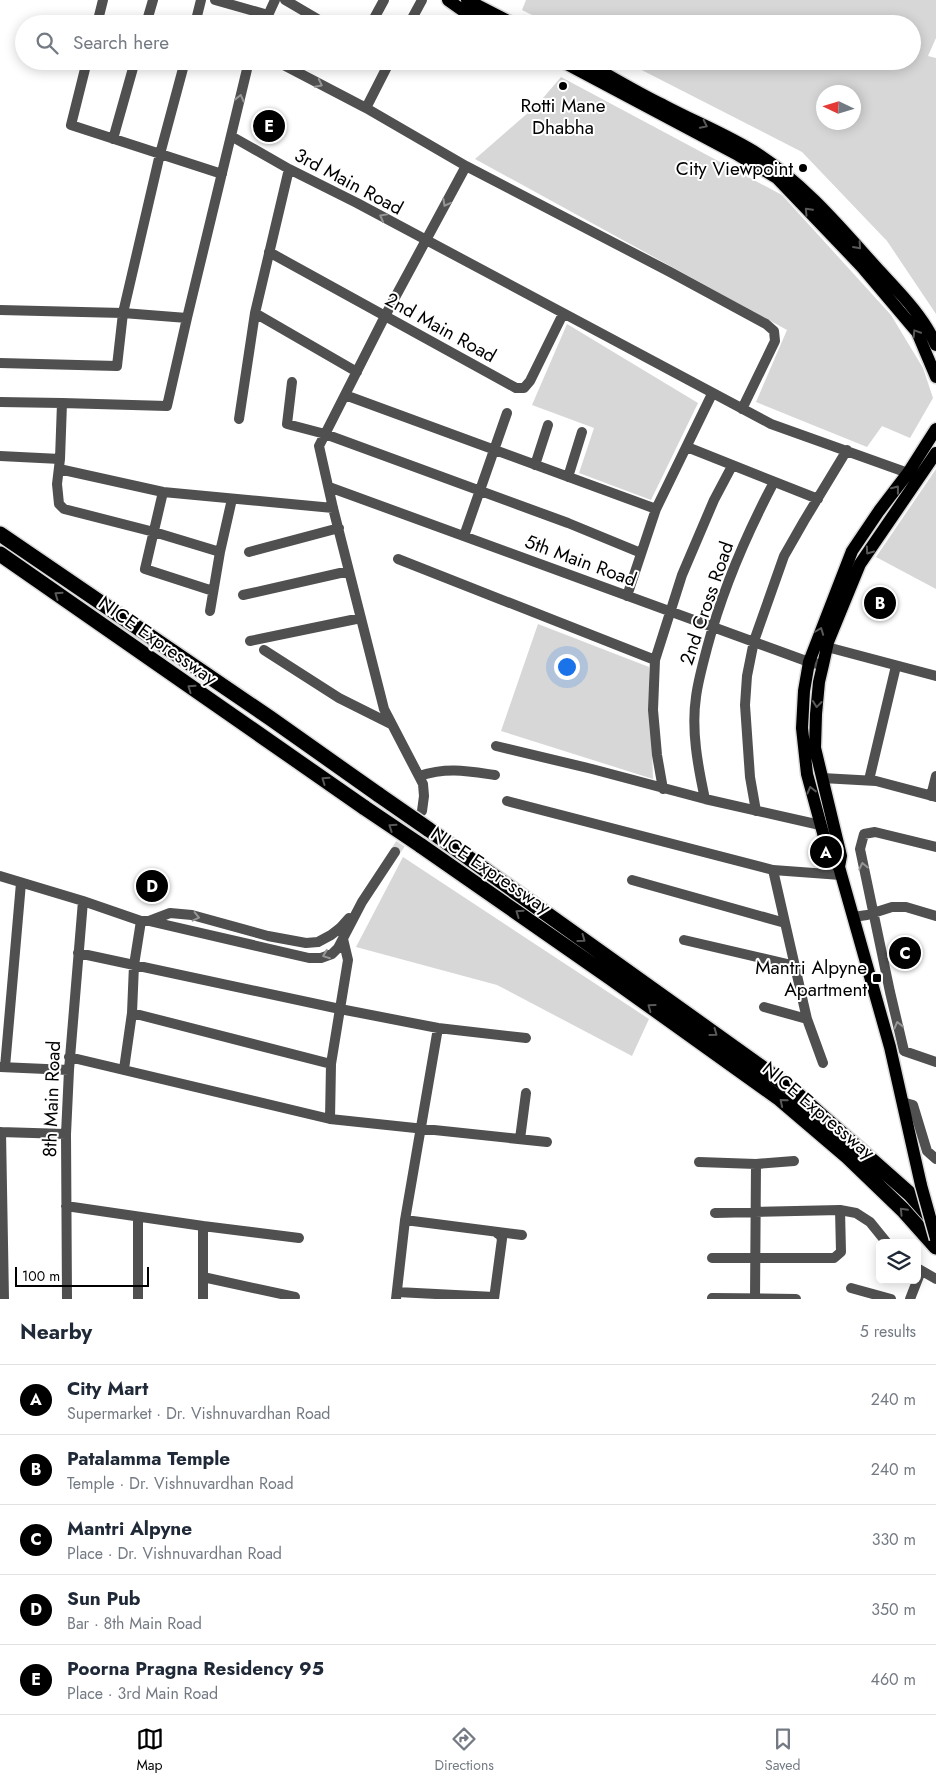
<!DOCTYPE html>
<meta charset="utf-8">
<style>
:root{--surface:#fff;--page:#f2f2f3;--text:#1f2937;--muted:#747a83;--line:#e0e1e3;--accent:#000}
body{margin:0;font-family:Jost,sans-serif;background:var(--page);color:var(--text)}
.controls{position:absolute;right:15px;bottom:15px;display:grid;overflow:hidden;border-radius:8px;box-shadow:0 2px 12px #0003}
.controls button{width:45px;height:45px;display:grid;place-items:center;padding:0;border:0;border-bottom:1px solid var(--line);background:var(--surface);color:var(--text);font:25px sans-serif}
.compass{position:absolute;left:816px;top:85px;width:45px;height:45px;border-radius:50%;background:var(--surface);box-shadow:0 2px 12px #0003;rotate:274deg}
.scale{position:absolute;left:15px;bottom:12px;width:134px;box-sizing:border-box;padding-left:5px;border:2px solid #000;border-top:0;font-size:14px;line-height:18px;white-space:nowrap;color:#000;-webkit-text-stroke:4px #fff;paint-order:stroke}
.you{position:absolute;left:566px;top:666px;width:18px;height:18px;margin:-12px;border:4px solid #fff;border-radius:50%;background:#1a73e8;box-shadow:0 0 0 8px #1a73e833}
.badge{display:grid;place-items:center;width:32px;height:32px;border-radius:50%;background:var(--accent);color:#fff;font-size:16px;font-weight:700}
.pin{position:absolute;translate:-50% -50%;border:2px solid #fff;box-shadow:0 1px 5px #0006}
.list{margin:0;padding:0;list-style:none}
h2{display:flex;justify-content:space-between;align-items:center;height:65px;margin:0;padding:0 20px;font-size:21px}
h2 small{font-size:16px;font-weight:400;color:var(--muted)}
.list li{display:grid;grid-template-columns:32px 1fr auto;gap:15px;align-items:center;box-sizing:border-box;height:70px;padding:0 20px;border-top:1px solid var(--line)}
.list b{display:block;font-size:19px;white-space:nowrap}
.list p{margin:0;font-size:16px;white-space:nowrap;color:var(--muted)}
.list em{font-size:16px;font-style:normal;color:var(--muted)}
.icon{flex:none;width:28px;height:28px;fill:none;stroke:currentColor;stroke-width:2;stroke-linecap:round;stroke-linejoin:round}
.map{position:relative;flex:none;width:936px;height:1299px;overflow:hidden}
.search{position:absolute;background:var(--surface);box-shadow:0 2px 12px #0003;left:15px;right:15px;top:15px;height:55px;display:flex;align-items:center;gap:12px;box-sizing:border-box;padding:0 18px;border-radius:28px;color:var(--muted);font-size:19px}
.sheet{height:415px;background:var(--surface)}
nav{display:flex;justify-content:space-around;align-items:center;box-sizing:border-box;height:70px;border-top:1px solid var(--line);background:var(--surface);font-size:14px;color:var(--muted)}
nav a{display:grid;justify-items:center;gap:2px}
nav .on{color:var(--accent)}
.map>svg:first-child{display:block}
</style>
<div class="map">
<svg width="936" height="1299" viewBox="0 0 936 1299">
<rect width="100%" height="100%" fill="#fff"/>
<path fill="#d7d7d7" fill-rule="evenodd" d="M526,0H936V38L928,56L936,58V314L887,241L802,152L624,61H912V24H550L522,10ZM824,92H854V122H824Z
M561,77L782,195L891,315L923,368L933,398L910,438L882,426L867,447L756,402L787,330L475,159L537,105Z
M567,324L698,403L651,500L579,473L594,428L532,405Z
M936,469V589L876,557Z
M538,624L649,667L653,779L501,731Z
M403,857L649,1019L632,1056L497,985L356,947Z"/>
<g fill="none" stroke-linecap="round" stroke-linejoin="round">
<path stroke="#d9d9d9" stroke-width="10" stroke-dasharray="10 5" stroke-linecap="butt" d="M395,852L418,817"/>
<defs>
<path id="major" d="M448,0L465,12L491,24
M467,0L514,24
M561,61L738,155L777,178L862,267L917,332L936,377
M583,61C610,76 636,92 663,105C695,122 728,135 758,154C804,184 840,227 876,267C898,291 923,315 936,345
M839,867L830,859L807,774L802,728L804,691L809,662L852,551L879,511L908,473L936,429
M921,1185L890,1047L839,867L841,856L815,748L816,714L819,682L823,665L828,642L860,564L936,453"/>
<path id="highway" d="M0,534L270,718L379,795
M0,554L365,808
M428,829L789,1087L911,1195L934,1221
M420,845L611,978L780,1099L848,1157L903,1210L936,1247"/>
</defs>
<use href="#major" stroke="#dbdbdb" stroke-width="15"/>
<use href="#highway" stroke="#dbdbdb" stroke-width="18"/>
<path stroke="#505050" stroke-width="10" d="M215,0L268,15
M285,0L326,24
M97,24L103,0
M146,24L153,0
M195,24L201,0
M264,24L275,0
M371,24L384,0
M409,24L422,0
M87,61L71,125L222,174
M185,61L160,154L123,313L187,318
M276,61L366,108L466,166L670,272L766,324L774,331L775,341L742,409
M366,108L390,61
M231,136L289,169L357,203L771,424L908,473
M113,139L135,61
M269,252L516,388H524L530,381L563,314
M0,310L123,313L117,366L0,363
M255,313L357,372
M292,382L287,424L325,434L568,523L641,553
M345,395L656,509
M0,402L62,403
M239,419L255,313L289,169
M687,447L818,499
M0,456L60,459
M535,465L548,425
M59,469L163,492L333,508
M568,477L582,432
M329,487L809,662L823,665
M163,492L145,569L213,591
M232,499L220,552L154,532L64,509L59,504L57,484L60,459L62,403L167,406L187,318L249,61
M464,536L507,413
M249,552L339,528
M398,559L655,660
M243,595L349,571
M627,596L656,509L712,394
M210,611L220,552
M250,641L361,618
M827,647L936,676
M264,650L339,698L391,724
M496,746L592,769L705,799L820,825
M419,776C447,767 467,771 495,775
M822,778L876,781L936,797
M869,780L896,666
M663,789L657,755L653,710L655,660L682,575L714,500L732,466
M931,796L936,776
M705,799C698,767 691,730 696,697C698,681 703,664 707,648C722,591 746,535 774,482
M507,801L773,870
M422,811L424,796L423,784L384,709L333,508L319,446L385,316L466,166
M756,811L750,777L745,705L747,676L754,641L784,556L804,521L847,450
M936,847L875,832L864,834L860,849L890,992L904,1051L936,1062
M0,876L83,901L141,921H149L309,958H321L332,954L338,948L362,902L395,852
M632,880L785,923
M853,917L867,915L892,907H906L936,916
M149,921L170,913L192,915L268,936L306,943L318,942L331,935L340,928L349,918
M684,940L796,966
M78,953L340,1009L438,1028L526,1038
M764,1007L807,1019L773,870L841,875
M132,1013L134,965L141,921
M807,1019L823,1063
M69,1057L330,1119L331,1064
M0,1067L69,1070
M5,1067L21,883
M124,1069L132,1013L331,1064L348,960L343,939
M902,1102L913,1105L927,1151L936,1159
M330,1119L547,1142
M0,1132L66,1134
M1,1132L4,1299
M520,1139L526,1093
M699,1162L756,1164L794,1161
M66,1206L203,1226V1299
M715,1213L840,1210L856,1213L870,1222L887,1243
M405,1220L522,1235
M203,1226L299,1238
M712,1258H834L841,1252L840,1210
M917,1268L936,1279
M203,1277L295,1297
M851,1288L891,1299
M397,1292L494,1297
M712,1298L796,1299
M67,1299L66,1134L69,1070L83,901
M138,1299V1217
M396,1299L405,1220L438,1028
M494,1299L502,1239L500,1235L497,1233
M755,1299L756,1164
M910,1299L921,1271"/>
<use href="#major" stroke="#000" stroke-width="12"/>
<use href="#highway" stroke="#000" stroke-width="15"/>
<defs>
<path id="major-bridge" d="M921,1185L936,1239"/>
<path id="highway-bridge" d="M379,795L428,829
M365,808L420,845"/>
</defs>
<use href="#major-bridge" stroke="#dbdbdb" stroke-width="15" stroke-linecap="butt"/>
<use href="#highway-bridge" stroke="#dbdbdb" stroke-width="18" stroke-linecap="butt"/>
<use href="#major-bridge" stroke="#000" stroke-width="12"/>
<use href="#highway-bridge" stroke="#000" stroke-width="15"/>
</g>
<defs><path id="oneway-chevron" d="M-2-3.5L2.5 0L-2 3.5" fill="none" stroke-width="1.6" stroke-linecap="round" stroke-linejoin="round" transform="scale(1.25)"/></defs>
<g stroke="#969696">
<use href="#oneway-chevron" transform="translate(319 84) rotate(27)"/>
<use href="#oneway-chevron" transform="translate(240 98) rotate(-76)"/>
<use href="#oneway-chevron" transform="translate(446 203) rotate(119)"/>
<use href="#oneway-chevron" transform="translate(383 217) rotate(-151)"/>
<use href="#oneway-chevron" transform="translate(863 866) rotate(-102)"/>
<use href="#oneway-chevron" transform="translate(196 917) rotate(13)"/>
<use href="#oneway-chevron" transform="translate(326 955) rotate(159)"/>
<use href="#oneway-chevron" transform="translate(898 1025) rotate(-104)"/>
</g>
<g stroke="#595959">
<use href="#oneway-chevron" transform="translate(704 125) rotate(26)"/>
<use href="#oneway-chevron" transform="translate(808 211) rotate(-133)"/>
<use href="#oneway-chevron" transform="translate(858 246) rotate(48)"/>
<use href="#oneway-chevron" transform="translate(916 333) rotate(-122)"/>
<use href="#oneway-chevron" transform="translate(896 489) rotate(-52)"/>
<use href="#oneway-chevron" transform="translate(869 551) rotate(125)"/>
<use href="#oneway-chevron" transform="translate(58 595) rotate(-145)"/>
<use href="#oneway-chevron" transform="translate(820 631) rotate(-69)"/>
<use href="#oneway-chevron" transform="translate(191 688) rotate(-145)"/>
<use href="#oneway-chevron" transform="translate(817 704) rotate(96)"/>
<use href="#oneway-chevron" transform="translate(325 780) rotate(-145)"/>
<use href="#oneway-chevron" transform="translate(811 790) rotate(-104)"/>
<use href="#oneway-chevron" transform="translate(392 827) rotate(-146)"/>
<use href="#oneway-chevron" transform="translate(519 913) rotate(-145)"/>
<use href="#oneway-chevron" transform="translate(582 939) rotate(36)"/>
<use href="#oneway-chevron" transform="translate(651 1007) rotate(-144)"/>
<use href="#oneway-chevron" transform="translate(714 1033) rotate(36)"/>
<use href="#oneway-chevron" transform="translate(783 1102) rotate(-141)"/>
<use href="#oneway-chevron" transform="translate(903 1211) rotate(-134)"/>
</g>
<g fill="#000" stroke="#fff" stroke-width="2">
<circle cx="563" cy="86" r="5"/>
<circle cx="803" cy="168" r="5"/>
<rect x="872" y="973" width="10" height="10" rx="2.5"/>
</g>
<g text-anchor="middle" stroke-width="4" stroke-linejoin="round" paint-order="stroke">
<g font-size="19" fill="#000" stroke="#fff" text-anchor="end">
<text x="563" y="112" text-anchor="middle">Rotti Mane<tspan x="563" dy="22">Dhabha</tspan></text>
<text x="793" y="175">City Viewpoint</text>
<text x="867" y="974">Mantri Alpyne<tspan x="867" dy="22">Apartment</tspan></text>
</g>
<g font-size="19" fill="#000" stroke="#fff">
<text transform="translate(349 181) rotate(28)" y="7">3rd Main Road</text>
<text transform="translate(441 327) rotate(29)" y="7">2nd Main Road</text>
<text transform="translate(581 560) rotate(20)" y="7">5th Main Road</text>
<text transform="translate(706 603) rotate(-71)" y="7">2nd Cross Road</text>
<text transform="translate(158 640) rotate(35)" y="7">NICE Expressway</text>
<text transform="translate(491 870) rotate(34)" y="7">NICE Expressway</text>
<text transform="translate(51 1099) rotate(-88)" y="7">8th Main Road</text>
<text transform="translate(819 1110) rotate(40)" y="7">NICE Expressway</text>
</g>
</g>
</svg>
<div class="controls">
<button><svg class="icon" aria-label="layers" viewBox="0 0 24 24"><path d="M12 4l9 5-9 5-9-5zM3 14l9 5 9-5"/></svg></button>
</div>
<svg class="compass" viewBox="-18 -18 36 36"><path d="M0-13l5 13h-10z" fill="#e53935"/><path d="M0 13l5-13h-10z" fill="#747a83"/></svg>
<div class="scale">100 m</div>
<div class="you"></div>
<div class="pin badge" style="left:826px;top:852px">A</div>
<div class="pin badge" style="left:880px;top:603px">B</div>
<div class="pin badge" style="left:905px;top:953px">C</div>
<div class="pin badge" style="left:152px;top:886px">D</div>
<div class="pin badge" style="left:269px;top:126px">E</div>
<div class="search"><svg class="icon" aria-label="search" viewBox="0 0 24 24"><circle cx="10" cy="10" r="6"/><path d="M15 15l6 6"/></svg>Search here</div>
</div>
<section class="sheet">
<h2>Nearby<small>5 results</small></h2>
<ul class="list">
<li><span class="badge">A</span><div><b>City Mart</b><p>Supermarket · Dr. Vishnuvardhan Road</p></div><em>240 m</em></li>
<li><span class="badge">B</span><div><b>Patalamma Temple</b><p>Temple · Dr. Vishnuvardhan Road</p></div><em>240 m</em></li>
<li><span class="badge">C</span><div><b>Mantri Alpyne</b><p>Place · Dr. Vishnuvardhan Road</p></div><em>330 m</em></li>
<li><span class="badge">D</span><div><b>Sun Pub</b><p>Bar · 8th Main Road</p></div><em>350 m</em></li>
<li><span class="badge">E</span><div><b>Poorna Pragna Residency 95</b><p>Place · 3rd Main Road</p></div><em>460 m</em></li>
</ul>
</section>
<nav>
<a class="on"><svg class="icon" aria-label="map" viewBox="0 0 24 24"><path d="M3 6l6-2 6 2 6-2v14l-6 2-6-2-6 2zM9 4v14M15 6v14"/></svg>Map</a>
<a><svg class="icon" aria-label="directions" viewBox="0 0 24 24"><path d="M12 3l9 9-9 9-9-9zM9 14v-3h6M13 9l2 2-2 2"/></svg>Directions</a>
<a><svg class="icon" aria-label="saved" viewBox="0 0 24 24"><path d="M7 4h10v16l-5-4-5 4z"/></svg>Saved</a>
</nav>
